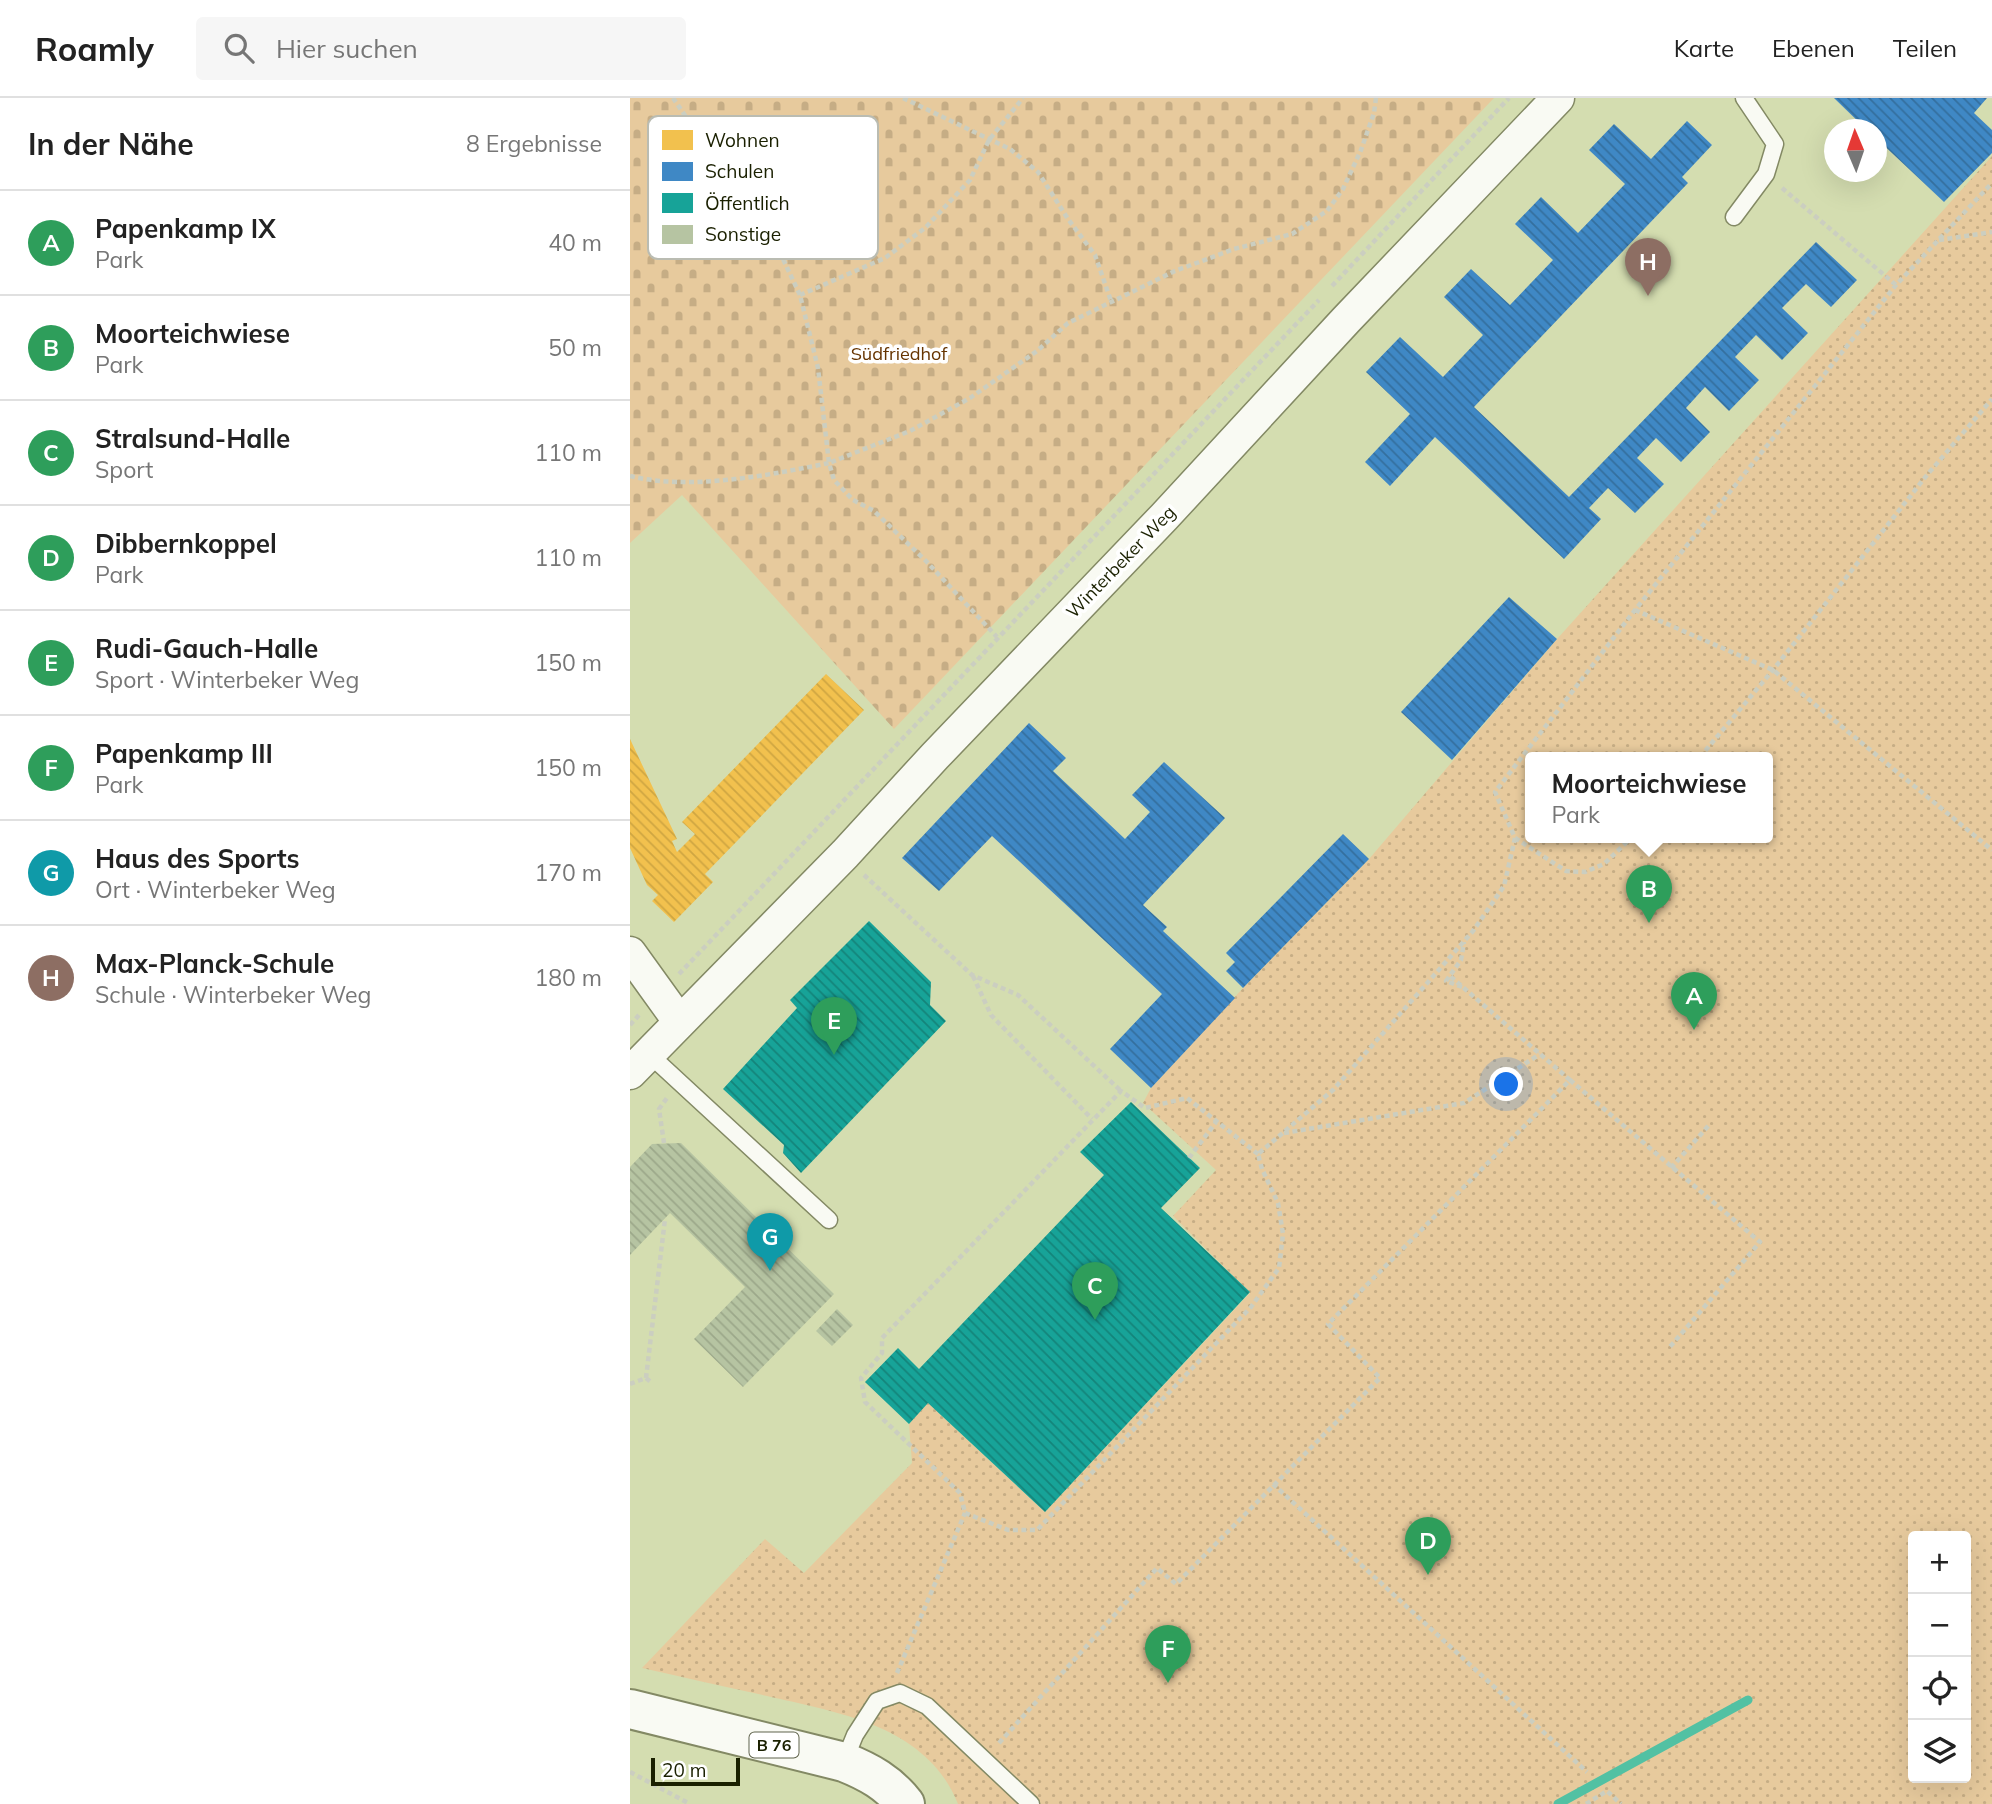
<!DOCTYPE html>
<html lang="de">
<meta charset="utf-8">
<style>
:root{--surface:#fff;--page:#f6f6f6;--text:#222;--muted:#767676;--line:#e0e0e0;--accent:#0b8043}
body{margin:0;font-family:Mulish,sans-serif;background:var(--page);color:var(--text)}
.controls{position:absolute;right:21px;bottom:21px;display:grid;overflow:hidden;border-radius:7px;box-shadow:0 7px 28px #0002}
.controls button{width:63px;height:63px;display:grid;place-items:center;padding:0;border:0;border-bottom:2px solid var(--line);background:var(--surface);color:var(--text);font:35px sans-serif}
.compass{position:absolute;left:1194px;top:21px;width:63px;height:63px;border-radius:50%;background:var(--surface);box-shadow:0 7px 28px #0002;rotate:358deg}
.scale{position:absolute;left:21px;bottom:18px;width:89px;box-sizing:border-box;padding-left:7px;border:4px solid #1a2000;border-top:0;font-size:19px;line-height:24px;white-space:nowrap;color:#1a2000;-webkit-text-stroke:5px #fff;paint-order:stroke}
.you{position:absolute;left:877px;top:987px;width:24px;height:24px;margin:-18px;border:5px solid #fff;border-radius:50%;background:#1a73e8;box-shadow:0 0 0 10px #1a73e833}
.badge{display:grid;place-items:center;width:46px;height:46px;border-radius:50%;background:var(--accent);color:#fff;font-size:23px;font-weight:700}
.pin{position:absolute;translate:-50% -58px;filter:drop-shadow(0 2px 4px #0008)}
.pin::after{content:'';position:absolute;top:37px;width:24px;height:21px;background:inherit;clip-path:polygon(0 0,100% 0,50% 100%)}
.popup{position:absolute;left:895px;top:654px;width:248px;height:91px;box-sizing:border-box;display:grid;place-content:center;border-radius:7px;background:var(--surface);filter:drop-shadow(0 2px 5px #0005);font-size:23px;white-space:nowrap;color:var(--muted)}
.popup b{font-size:26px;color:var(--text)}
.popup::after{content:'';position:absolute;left:50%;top:100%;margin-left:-14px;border:14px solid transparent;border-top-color:var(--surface)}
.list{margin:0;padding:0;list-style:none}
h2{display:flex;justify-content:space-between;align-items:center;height:91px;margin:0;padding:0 28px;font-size:30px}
h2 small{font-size:23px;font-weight:400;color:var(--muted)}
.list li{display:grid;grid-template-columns:46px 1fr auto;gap:21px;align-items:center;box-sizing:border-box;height:105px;padding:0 28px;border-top:2px solid var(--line)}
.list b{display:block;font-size:26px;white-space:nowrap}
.list p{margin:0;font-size:23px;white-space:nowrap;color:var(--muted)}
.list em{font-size:23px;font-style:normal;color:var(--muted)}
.icon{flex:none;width:38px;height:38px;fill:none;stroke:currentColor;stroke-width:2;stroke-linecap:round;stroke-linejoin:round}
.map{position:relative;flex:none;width:1362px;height:1706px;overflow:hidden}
header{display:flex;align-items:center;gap:42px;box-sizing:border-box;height:98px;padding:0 35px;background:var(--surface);border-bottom:2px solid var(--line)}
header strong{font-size:33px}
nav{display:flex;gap:38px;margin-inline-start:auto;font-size:24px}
.search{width:490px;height:63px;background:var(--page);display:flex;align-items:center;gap:18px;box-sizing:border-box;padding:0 24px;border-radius:7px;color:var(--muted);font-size:26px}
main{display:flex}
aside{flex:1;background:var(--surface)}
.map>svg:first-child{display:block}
</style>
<header>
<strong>Roamly</strong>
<div class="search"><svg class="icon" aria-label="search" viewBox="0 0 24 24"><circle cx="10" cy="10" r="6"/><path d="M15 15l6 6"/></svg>Hier suchen</div>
<nav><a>Karte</a><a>Ebenen</a><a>Teilen</a></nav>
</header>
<main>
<aside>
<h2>In der Nähe<small>8 Ergebnisse</small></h2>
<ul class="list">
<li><span class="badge" style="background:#2e9e5b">A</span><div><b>Papenkamp IX</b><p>Park</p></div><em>40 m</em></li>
<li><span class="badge" style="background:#2e9e5b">B</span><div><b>Moorteichwiese</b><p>Park</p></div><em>50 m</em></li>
<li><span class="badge" style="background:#2e9e5b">C</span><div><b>Stralsund-Halle</b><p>Sport</p></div><em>110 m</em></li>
<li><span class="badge" style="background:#2e9e5b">D</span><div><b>Dibbernkoppel</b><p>Park</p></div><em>110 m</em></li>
<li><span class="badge" style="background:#2e9e5b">E</span><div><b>Rudi-Gauch-Halle</b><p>Sport · Winterbeker Weg</p></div><em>150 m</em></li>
<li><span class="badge" style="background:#2e9e5b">F</span><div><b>Papenkamp III</b><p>Park</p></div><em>150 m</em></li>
<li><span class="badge" style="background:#0f9aa8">G</span><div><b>Haus des Sports</b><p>Ort · Winterbeker Weg</p></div><em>170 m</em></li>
<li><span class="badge" style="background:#8d6e63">H</span><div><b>Max-Planck-Schule</b><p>Schule · Winterbeker Weg</p></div><em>180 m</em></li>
</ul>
</aside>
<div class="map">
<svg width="1362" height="1706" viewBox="0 0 1362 1706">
<defs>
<pattern id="cemetery-stones" width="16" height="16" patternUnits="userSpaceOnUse" patternTransform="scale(1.75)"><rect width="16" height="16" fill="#e7ca9d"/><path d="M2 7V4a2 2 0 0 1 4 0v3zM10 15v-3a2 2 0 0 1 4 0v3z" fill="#c6ad85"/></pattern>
<pattern id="park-dots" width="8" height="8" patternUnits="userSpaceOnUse" patternTransform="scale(1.75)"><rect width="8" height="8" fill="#e7ca9d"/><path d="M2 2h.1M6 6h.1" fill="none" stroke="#c6ad85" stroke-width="1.8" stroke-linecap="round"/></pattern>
<pattern id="homes-back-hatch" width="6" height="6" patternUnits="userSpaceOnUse" patternTransform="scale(1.75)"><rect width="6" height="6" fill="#f2c14e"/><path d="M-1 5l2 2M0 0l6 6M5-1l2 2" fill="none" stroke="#cfa642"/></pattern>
<pattern id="schools-back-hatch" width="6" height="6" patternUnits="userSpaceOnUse" patternTransform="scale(1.75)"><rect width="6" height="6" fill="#3f88c5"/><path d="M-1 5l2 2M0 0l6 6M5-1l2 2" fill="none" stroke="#346f9e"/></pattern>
<pattern id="public-back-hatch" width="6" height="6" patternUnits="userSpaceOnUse" patternTransform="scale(1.75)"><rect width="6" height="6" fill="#17a398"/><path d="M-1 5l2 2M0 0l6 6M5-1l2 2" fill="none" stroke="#14847a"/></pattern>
<pattern id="building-back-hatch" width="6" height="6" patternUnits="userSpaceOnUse" patternTransform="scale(1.75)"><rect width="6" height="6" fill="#b6c4a2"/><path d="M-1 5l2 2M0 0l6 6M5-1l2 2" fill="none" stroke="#9ca88a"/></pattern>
</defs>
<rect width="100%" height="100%" fill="#d4ddb0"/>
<path fill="url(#cemetery-stones)" d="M0,0H864L264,631L52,397L0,445Z"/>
<path fill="url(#park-dots)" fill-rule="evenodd" d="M1362,58V1706H328C297,1628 210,1615 137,1598C95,1589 53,1579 12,1570L135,1441L174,1475L282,1365L279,1326L298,1305L415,1414L620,1195L543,1118L586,1072L513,1005L521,990L613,890L739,761L927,541ZM900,659H1138V739H900ZM1283,1438H1336V1680H1283Z"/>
<path fill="url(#homes-back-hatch)" d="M196,576L234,612L75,776L83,784L44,824L22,803L28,797L17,787L0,750V641L47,741L42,743L47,754L65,736L52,724Z"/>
<path fill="url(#schools-back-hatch)" d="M1204,0H1357L1344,15L1362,32V55L1314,104L1246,40V32H1237Z
M1057,23L1082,47L1052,79L1058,85L844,309L939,399L1186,144L1227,182L1201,209L1176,186L1152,210L1178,235L1152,262L1126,237L1105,259L1129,282L1099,313L1075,289L1056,310L1080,334L1051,364L1026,340L1007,360L1034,386L1005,415L978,390L959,410L971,421L934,461L805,339L760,388L735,364L780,316L736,274L770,239L813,279L853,237L814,199L841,171L880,207L923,162L885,126L911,99L948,135L995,86L959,52L984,26L1021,61Z
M879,499L927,541L822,662L771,614Z
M399,625L436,660L423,673L495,741L520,714L502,697L534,664L595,720L513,807L537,829L533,833L605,900L521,990L480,951L532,896L362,738L309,793L272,760Z
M713,736L739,761L613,890L596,873L605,864L596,855Z"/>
<path fill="url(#public-back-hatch)" d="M239,823L301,884L300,907L316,923L171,1075L153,1055L154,1047L93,991L167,910L160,902Z
M501,1004L570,1070L531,1110L620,1194L415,1414L298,1305L279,1326L235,1284L268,1250L289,1271L474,1077L450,1054Z"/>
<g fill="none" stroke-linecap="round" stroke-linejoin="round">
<path stroke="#52c1a3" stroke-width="9" d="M928,1706L1118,1602"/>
</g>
<path fill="url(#building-back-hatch)" d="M51,1045L204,1196L113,1289L64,1241L115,1189L40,1115L0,1157V1069L22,1046Z
M207,1211L223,1227L202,1248L186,1233Z"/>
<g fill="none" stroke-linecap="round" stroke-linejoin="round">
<defs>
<path id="service" d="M1104,119L1136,76L1145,46L1114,0
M19,956L199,1122
M214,1664L225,1637L247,1603L270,1595L297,1608L401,1706"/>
<path id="minor" d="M0,855L49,923
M0,975L215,756L305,658L534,419L716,222L928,0"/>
<path id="trunk" d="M0,1611L214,1664C239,1674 259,1685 275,1706"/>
</defs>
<use href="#service" stroke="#838964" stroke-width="19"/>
<use href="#minor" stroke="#838964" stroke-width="35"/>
<use href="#trunk" stroke="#838964" stroke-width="42"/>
<path stroke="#cbcec0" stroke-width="4.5" stroke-dasharray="5 3.5" stroke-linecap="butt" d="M43,0L152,159L170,197L188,270L199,365L280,333L340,300L407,253L438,225L545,173L604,151L662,136L697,113L713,91L731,52L744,15L746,0
M273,0L380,51L408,74L438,121L465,157L481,203
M1152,90L1266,187
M1309,142L1362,134
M702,188L879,0
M170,197L255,160L295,130L340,82L359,42L393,0
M0,378C60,393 140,377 199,365L204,382L223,402L244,413L296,463L367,539
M1005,512L1143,572L1362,752
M1070,659L1143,572L1297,377L1362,301
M885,740L936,773L955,774L974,766L1002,739
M234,777L342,877L388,897L491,993
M49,876L689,202
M343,878L361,917L462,1021
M832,889L816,883L831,862L834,844
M0,927L9,917
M940,982L1130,1144L1039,1250
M654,1035L834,1005L910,956
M34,1045L29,1011L37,1000
M628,1056L557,1000L515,1010L491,993L252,1240V1255L231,1280L235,1304L330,1395L335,1415L378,1432H407L621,1209L649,1170L653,1136L648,1105L632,1071L628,1056L703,992L843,833L874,788L885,740L865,694L1005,512L1266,187L1362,85
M559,1060L586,1024
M1041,1070L1080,1026
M16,1280L22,1285
M0,1286L16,1280L35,1121
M643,1386L957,1674
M267,1575L335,1415
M369,1645L527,1470L546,1486L750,1280L698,1226L940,982L820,878
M0,1674L60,1706
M956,1706L977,1693L991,1706"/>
<use href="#service" stroke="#f9faf3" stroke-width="16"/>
<use href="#minor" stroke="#f9faf3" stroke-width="32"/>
<use href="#trunk" stroke="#f9faf3" stroke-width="38"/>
</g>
<g text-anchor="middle" stroke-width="7" stroke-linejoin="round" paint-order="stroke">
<rect fill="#fff" stroke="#5f634c" stroke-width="2" x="119.5" y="1634.5" width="49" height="25" rx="5"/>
<g font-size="16" font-weight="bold" fill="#1a2000">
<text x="144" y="1653">B 76</text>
</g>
<g font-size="18" fill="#663400" stroke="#fff">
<text x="269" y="262">Südfriedhof</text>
</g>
<g font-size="18" fill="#1a2000" stroke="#fff">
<text transform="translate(491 464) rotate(-46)" y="6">Winterbeker Weg</text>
</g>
</g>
<rect x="18" y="18" width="230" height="143" rx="10" fill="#fff" stroke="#babcb2" stroke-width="2"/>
<rect x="32" y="32" width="31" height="20" fill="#f2c14e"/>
<rect x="32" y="64" width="31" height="19" fill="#3f88c5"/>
<rect x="32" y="95" width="31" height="20" fill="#17a398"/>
<rect x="32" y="127" width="31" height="19" fill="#b6c4a2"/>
<g font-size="19" fill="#1a2000">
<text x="75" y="49">Wohnen</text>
<text x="75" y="80">Schulen</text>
<text x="75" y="112">Öffentlich</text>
<text x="75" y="143">Sonstige</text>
</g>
</svg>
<div class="controls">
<button>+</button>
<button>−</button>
<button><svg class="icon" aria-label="locate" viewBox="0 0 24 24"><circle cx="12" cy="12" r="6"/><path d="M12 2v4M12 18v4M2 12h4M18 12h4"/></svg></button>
<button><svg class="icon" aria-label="layers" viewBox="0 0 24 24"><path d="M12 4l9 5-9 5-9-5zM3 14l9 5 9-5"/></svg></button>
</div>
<svg class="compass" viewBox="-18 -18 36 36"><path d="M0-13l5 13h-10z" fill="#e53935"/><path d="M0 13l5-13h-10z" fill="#767676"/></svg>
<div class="scale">20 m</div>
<div class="you"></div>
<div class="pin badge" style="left:1064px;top:932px;background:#2e9e5b">A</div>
<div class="pin badge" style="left:1019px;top:825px;background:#2e9e5b">B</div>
<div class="popup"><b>Moorteichwiese</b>Park</div>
<div class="pin badge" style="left:465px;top:1222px;background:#2e9e5b">C</div>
<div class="pin badge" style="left:798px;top:1477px;background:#2e9e5b">D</div>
<div class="pin badge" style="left:204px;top:957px;background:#2e9e5b">E</div>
<div class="pin badge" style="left:538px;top:1585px;background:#2e9e5b">F</div>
<div class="pin badge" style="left:140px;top:1173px;background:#0f9aa8">G</div>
<div class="pin badge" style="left:1018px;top:198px;background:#8d6e63">H</div>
</div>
</main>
